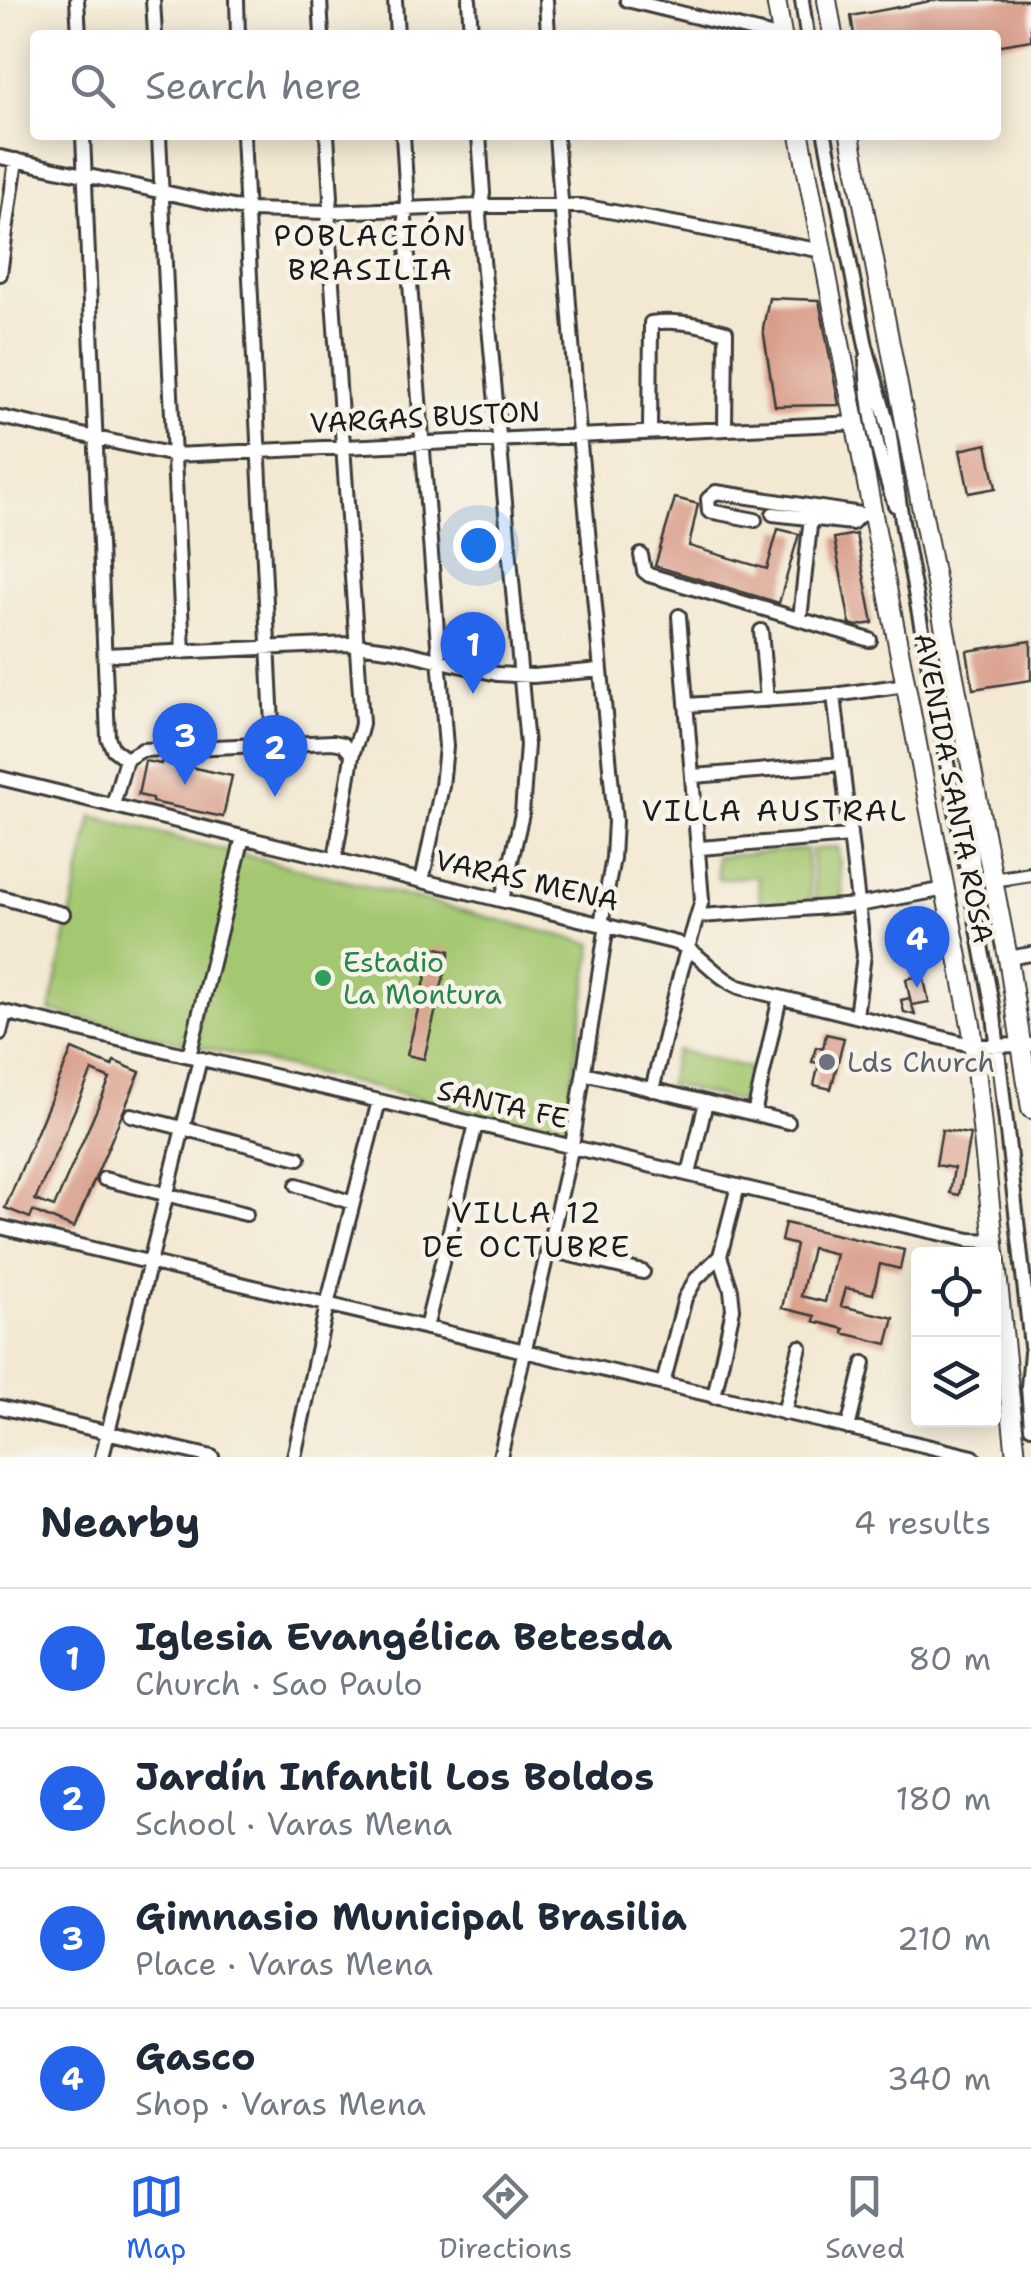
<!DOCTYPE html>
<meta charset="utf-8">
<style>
:root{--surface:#fff;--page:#f6f6f7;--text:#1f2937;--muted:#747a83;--line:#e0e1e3;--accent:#2563eb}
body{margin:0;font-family:"Shantell Sans",sans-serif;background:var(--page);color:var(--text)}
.controls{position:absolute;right:30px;bottom:30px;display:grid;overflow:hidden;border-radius:10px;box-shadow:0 5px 25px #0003}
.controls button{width:90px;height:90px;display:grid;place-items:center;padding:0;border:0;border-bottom:2px solid var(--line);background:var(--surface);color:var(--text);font:50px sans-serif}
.you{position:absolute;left:478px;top:545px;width:35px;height:35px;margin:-25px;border:8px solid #fff;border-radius:50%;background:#1a73e8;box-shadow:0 0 0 15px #1a73e833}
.badge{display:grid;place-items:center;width:65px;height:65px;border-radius:50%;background:var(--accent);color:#fff;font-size:32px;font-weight:700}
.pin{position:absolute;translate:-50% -82px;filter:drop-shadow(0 2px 5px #0008)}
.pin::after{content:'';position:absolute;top:52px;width:35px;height:30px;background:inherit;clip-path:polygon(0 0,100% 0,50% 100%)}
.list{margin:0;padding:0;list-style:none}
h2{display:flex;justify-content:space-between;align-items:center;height:130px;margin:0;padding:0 40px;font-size:42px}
h2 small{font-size:32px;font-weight:400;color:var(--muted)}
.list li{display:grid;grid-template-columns:65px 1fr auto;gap:30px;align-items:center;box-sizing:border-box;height:140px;padding:0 40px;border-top:2px solid var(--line)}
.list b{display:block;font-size:38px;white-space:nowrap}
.list p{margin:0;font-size:32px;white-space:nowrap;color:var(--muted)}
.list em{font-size:32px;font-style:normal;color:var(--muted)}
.icon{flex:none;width:55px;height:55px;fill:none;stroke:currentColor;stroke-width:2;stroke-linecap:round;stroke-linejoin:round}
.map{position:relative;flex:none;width:1031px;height:1457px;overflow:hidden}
.search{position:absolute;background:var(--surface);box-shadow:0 5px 25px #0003;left:30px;right:30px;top:30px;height:110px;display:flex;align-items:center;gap:25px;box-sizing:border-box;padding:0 35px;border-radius:10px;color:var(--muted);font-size:38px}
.sheet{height:690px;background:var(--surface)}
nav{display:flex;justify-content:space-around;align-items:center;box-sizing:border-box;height:140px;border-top:2px solid var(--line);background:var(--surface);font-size:28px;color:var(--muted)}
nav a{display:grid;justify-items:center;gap:5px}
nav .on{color:var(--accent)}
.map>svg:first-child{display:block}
</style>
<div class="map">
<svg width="1031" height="1457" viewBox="0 0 1031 1457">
<rect width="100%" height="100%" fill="#f7f3e8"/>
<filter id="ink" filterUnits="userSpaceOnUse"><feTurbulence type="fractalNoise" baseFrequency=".01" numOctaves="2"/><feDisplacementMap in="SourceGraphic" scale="20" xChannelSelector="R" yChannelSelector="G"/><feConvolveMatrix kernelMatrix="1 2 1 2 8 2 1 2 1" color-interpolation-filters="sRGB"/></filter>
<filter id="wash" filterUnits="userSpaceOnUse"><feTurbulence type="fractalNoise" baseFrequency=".0048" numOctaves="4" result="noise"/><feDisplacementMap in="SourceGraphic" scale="40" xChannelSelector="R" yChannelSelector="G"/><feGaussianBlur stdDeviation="2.25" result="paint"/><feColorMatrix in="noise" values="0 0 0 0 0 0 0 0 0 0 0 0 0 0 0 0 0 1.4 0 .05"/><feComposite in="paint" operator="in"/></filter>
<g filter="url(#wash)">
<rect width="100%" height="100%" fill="#f3e8d2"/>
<path fill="#a4c871" stroke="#607246" stroke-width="2.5" d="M92,816L593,944L564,1133L50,1011Z
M838,847L843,898L816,901L811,850Z
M806,849L811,904L761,908L757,876L718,879L716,857Z
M676,1050L749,1068L741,1102L668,1084Z"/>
<g id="blocks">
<path fill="#d99d8b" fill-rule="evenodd" d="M936,0H1031V40L996,46V35H854L851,16Z
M769,298L819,300L839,405L775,406L763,328Z
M987,444L996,488L969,493L960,450Z
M675,498L698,504L689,546L767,569L778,529L799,534L779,603L655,566Z
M856,534L873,623L857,626L850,624L834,538Z
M1031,641V680L973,689L967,651Z
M145,761L161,764L162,761L232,776L223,817L152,802V798L138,795Z
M433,947L450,951L424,1059L407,1055Z
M923,975L929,1002L912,1005L915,1015L904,1012L901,1000L910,998L911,1004L906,979Z
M826,1034L844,1038L831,1089L814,1085L819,1063L812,1062L816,1047L823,1049Z
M72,1049L112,1066L114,1061L140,1072L74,1228L33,1211L30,1218L5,1208ZM92,1071L110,1079L54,1207L35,1200Z
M942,1130L970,1134L959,1195L950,1193L954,1168L936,1165Z
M785,1223L904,1250L900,1269L880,1264L873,1294L846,1288L841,1306L894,1318L887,1344L843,1333L844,1329L814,1321L815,1316L782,1308L796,1245L781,1241ZM812,1248L836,1254L825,1302L801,1296Z"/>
</g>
</g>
<g filter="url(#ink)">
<use href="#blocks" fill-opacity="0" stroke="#3c3b37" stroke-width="2.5"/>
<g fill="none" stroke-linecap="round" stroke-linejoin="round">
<defs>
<path id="minor" d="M77,0L79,35
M153,0L155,35
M237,0L238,35
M320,0L322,35
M395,0L397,35
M469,0L471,35
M546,0L548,35
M627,0L770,35
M802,0L807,35
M83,135L108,738L113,749L126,759
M159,135L183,652
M243,135L273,745
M327,135L331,197L328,225L362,723C360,738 352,748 351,763L335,859
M403,135L407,200L405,219L446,747L442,786L422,881
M479,135L483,193L479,216L527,745L522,814L502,900
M556,135L579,434L615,821L613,858L601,924
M825,135L866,346L889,429L903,528L994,1015L1031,1346
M0,157L247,210L329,212L481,206H582L823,251
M0,274L16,160
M866,359C868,409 878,458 895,505
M0,417L174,455L857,423
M650,432L651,323C677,319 701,325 726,332L725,429
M773,514L852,523L859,516
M755,520L709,511L708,499L716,492L874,516
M641,555L644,571L649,575L870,640
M800,619L812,507
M761,631L767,700
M105,655L350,644L395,650L497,674L533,676L601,670
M834,695L864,955L856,1016
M687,705L834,695L906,685
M126,759L142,750L333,742L343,744L350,752
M694,776L842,764
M0,778L677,943C701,953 715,977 739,987L975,1046L1031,1045
M968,790L974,874
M113,805L126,759
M700,848L850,836
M993,880L1031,874
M0,897L63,914
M700,916L858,905L946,889
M1008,958L1031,954
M0,1011L893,1223L970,1240L996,1241
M0,1033L5,1013
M189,1056L243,837
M584,1073L788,1122
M652,1090L681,971L702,900L679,616
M754,1114L780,997
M131,1115L299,1158
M689,1174L706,1102
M104,1179L246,1214
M297,1185L353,1203
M0,1227L973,1457
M549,1250L643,1272
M426,1328L476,1124
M1031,1352L1028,1387L1031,1427
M663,1384L685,1298L696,1279L720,1256
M714,1397L733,1309L731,1290L720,1256L738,1186
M0,1407L212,1457
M784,1413L800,1347
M848,1428L864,1363
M102,1457L200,1059
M294,1457L327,1305L379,1101
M500,1457L572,1146L607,925"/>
<path id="major" d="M776,0L782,35
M827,0L833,35
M800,135L972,1030L1016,1457
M850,135L1008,958L1031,1109"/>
</defs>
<use href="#minor" stroke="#3c3b37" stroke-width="18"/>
<use href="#major" stroke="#3c3b37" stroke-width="22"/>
<use href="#minor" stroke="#fff" stroke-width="12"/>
<use href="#major" stroke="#fff" stroke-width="18"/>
</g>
</g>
<circle fill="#2e9e5b" stroke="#f7f3e8" stroke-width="4" cx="323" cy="978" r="10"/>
<circle fill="#6b7280" stroke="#f7f3e8" stroke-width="4" cx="827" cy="1062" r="10"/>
<g text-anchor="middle" stroke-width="9" stroke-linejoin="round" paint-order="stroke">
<g font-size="28" fill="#1c1c1c" stroke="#f7f3e8">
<text transform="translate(425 417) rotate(-3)" y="10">VARGAS BUSTON</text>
<text transform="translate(954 788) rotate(79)" y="10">AVENIDA SANTA ROSA</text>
<text transform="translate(527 880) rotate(13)" y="10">VARAS MENA</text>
<text transform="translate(503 1104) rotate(13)" y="10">SANTA FE</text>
</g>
<g font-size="28" fill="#27864d" stroke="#f7f3e8" text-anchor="start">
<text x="343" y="972">Estadio<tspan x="343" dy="32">La Montura</tspan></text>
</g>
<g font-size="28" fill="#5b616d" stroke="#f7f3e8" text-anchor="start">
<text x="847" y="1072">Lds Church</text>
</g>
<g font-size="30" letter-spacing="2.5" fill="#1c1c1c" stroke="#f7f3e8">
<text x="371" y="246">POBLACIÓN<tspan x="371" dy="34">BRASILIA</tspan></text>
<text x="775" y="821">VILLA AUSTRAL</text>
<text x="527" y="1223">VILLA 12<tspan x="527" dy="34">DE OCTUBRE</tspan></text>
</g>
</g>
</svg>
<div class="controls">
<button><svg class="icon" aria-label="locate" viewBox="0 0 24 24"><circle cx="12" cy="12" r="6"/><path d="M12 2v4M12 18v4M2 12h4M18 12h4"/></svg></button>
<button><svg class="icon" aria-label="layers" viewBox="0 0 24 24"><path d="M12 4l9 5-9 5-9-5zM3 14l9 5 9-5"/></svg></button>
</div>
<div class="you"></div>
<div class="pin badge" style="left:473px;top:694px">1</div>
<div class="pin badge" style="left:275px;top:797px">2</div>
<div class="pin badge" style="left:185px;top:785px">3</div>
<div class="pin badge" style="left:917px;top:988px">4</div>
<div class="search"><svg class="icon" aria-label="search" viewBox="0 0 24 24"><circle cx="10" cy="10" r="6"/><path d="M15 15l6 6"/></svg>Search here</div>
</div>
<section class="sheet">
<h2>Nearby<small>4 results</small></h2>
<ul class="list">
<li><span class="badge">1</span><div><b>Iglesia Evangélica Betesda</b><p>Church · Sao Paulo</p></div><em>80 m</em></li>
<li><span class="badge">2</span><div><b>Jardín Infantil Los Boldos</b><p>School · Varas Mena</p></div><em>180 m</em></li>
<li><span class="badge">3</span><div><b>Gimnasio Municipal Brasilia</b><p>Place · Varas Mena</p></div><em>210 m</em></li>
<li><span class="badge">4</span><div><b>Gasco</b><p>Shop · Varas Mena</p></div><em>340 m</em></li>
</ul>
</section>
<nav>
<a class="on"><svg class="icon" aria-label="map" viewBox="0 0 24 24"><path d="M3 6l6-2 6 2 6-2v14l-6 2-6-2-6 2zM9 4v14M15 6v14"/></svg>Map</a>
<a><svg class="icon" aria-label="directions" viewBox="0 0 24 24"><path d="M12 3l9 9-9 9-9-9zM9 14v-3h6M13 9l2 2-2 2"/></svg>Directions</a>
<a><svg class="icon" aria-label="saved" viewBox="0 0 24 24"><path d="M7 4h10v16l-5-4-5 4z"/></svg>Saved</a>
</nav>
